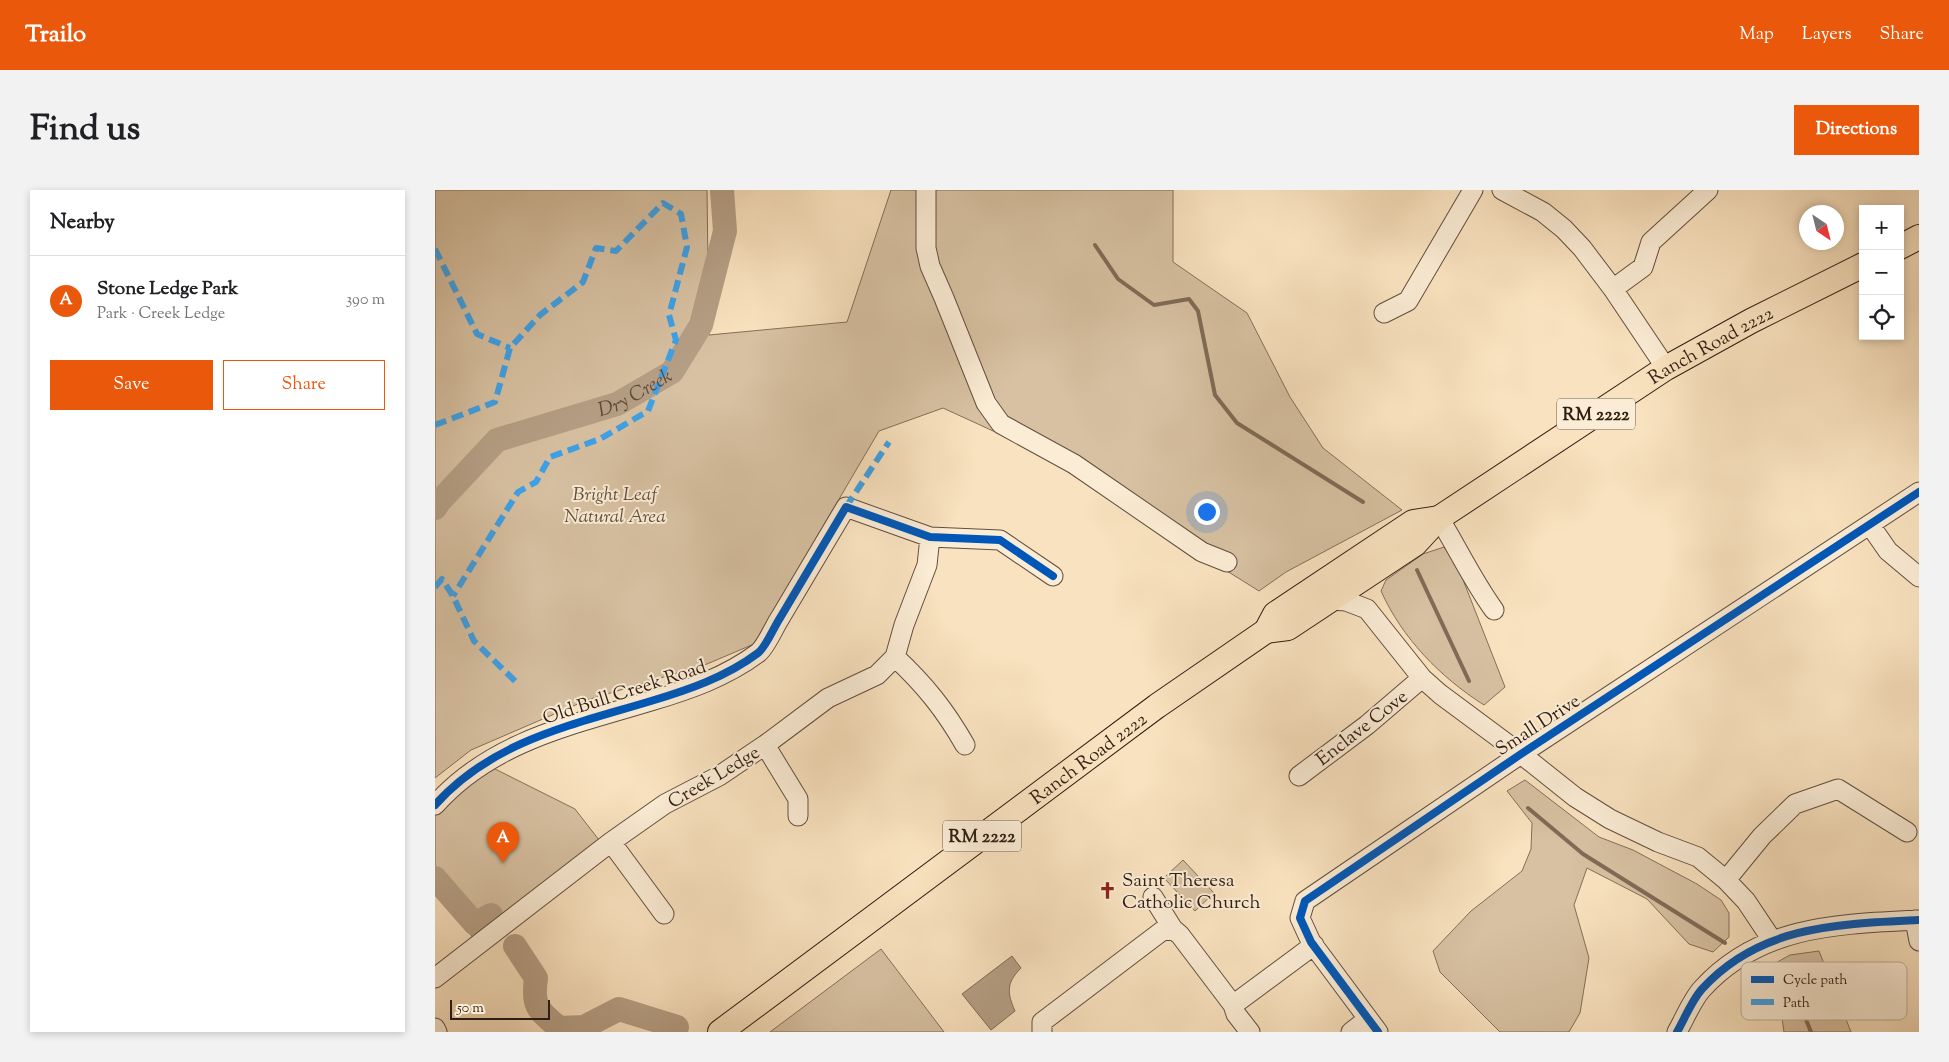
<!DOCTYPE html>
<meta charset="utf-8">
<style>
:root{--surface:#fff;--page:#f2f2f2;--text:#202124;--muted:#757577;--line:#e0e0e0;--accent:#ea580c}
body{margin:0;font-family:"Sorts Mill Goudy",serif;background:var(--page);color:var(--text)}
.controls{position:absolute;right:15px;top:15px;display:grid;overflow:hidden;border-radius:0px;box-shadow:0 2px 8px #0003}
.controls button{width:45px;height:45px;display:grid;place-items:center;padding:0;border:0;border-bottom:1px solid var(--line);background:var(--surface);color:var(--text);font:25px sans-serif}
.compass{position:absolute;left:1364px;top:15px;width:45px;height:45px;border-radius:50%;background:var(--surface);box-shadow:0 2px 8px #0003;rotate:145deg}
.scale{position:absolute;left:15px;bottom:12px;width:100px;box-sizing:border-box;padding-left:5px;border:2px solid #301d13;border-top:0;font-size:14px;line-height:18px;white-space:nowrap;color:#301d13;-webkit-text-stroke:4px #fbecd5;paint-order:stroke}
.you{position:absolute;left:771px;top:321px;width:18px;height:18px;margin:-12px;border:4px solid #fff;border-radius:50%;background:#1a73e8;box-shadow:0 0 0 8px #1a73e833}
.badge{display:grid;place-items:center;width:32px;height:32px;border-radius:50%;background:var(--accent);color:#fff;font-size:16px;font-weight:700}
.pin{position:absolute;translate:-50% -41px;filter:drop-shadow(0 1px 2px #0008)}
.pin::after{content:'';position:absolute;top:26px;width:18px;height:15px;background:inherit;clip-path:polygon(0 0,100% 0,50% 100%)}
.list{margin:0;padding:0;list-style:none}
h2{display:flex;justify-content:space-between;align-items:center;height:65px;margin:0;padding:0 20px;font-size:21px}
h2 small{font-size:16px;font-weight:400;color:var(--muted)}
.list li{display:grid;grid-template-columns:32px 1fr auto;gap:15px;align-items:center;box-sizing:border-box;height:90px;padding:0 20px;border-top:1px solid var(--line)}
.list b{display:block;font-size:19px;white-space:nowrap}
.list p{margin:0;font-size:16px;white-space:nowrap;color:var(--muted)}
.list em{font-size:16px;font-style:normal;color:var(--muted)}
.actions{display:flex;gap:10px;padding:15px 20px}
.actions a{flex:1;padding:11px 0;border:1px solid var(--accent);border-radius:0px;text-align:center;font-size:18px;color:var(--accent)}
.actions .main{background:var(--accent);color:#fff}
.icon{flex:none;width:28px;height:28px;fill:none;stroke:currentColor;stroke-width:2;stroke-linecap:round;stroke-linejoin:round}
.map{position:relative;flex:none;width:1484px;height:842px;overflow:hidden;border-radius:0px}
header{display:flex;align-items:center;gap:30px;box-sizing:border-box;height:70px;padding:0 25px;background:var(--accent);color:#fff}
header strong{font-size:24px}
nav{display:flex;gap:28px;margin-inline-start:auto;font-size:18px}
.intro{display:flex;align-items:center;justify-content:space-between;box-sizing:border-box;height:120px;padding:0 30px}
h1{margin:0;font-size:35px}
.button{padding:12px 22px;border-radius:0px;background:var(--accent);color:#fff;font-size:18px;font-weight:700}
main{display:flex;gap:30px;padding:0 30px}
aside{flex:1;background:var(--surface);border-radius:0px;box-shadow:0 2px 8px #0003}
.map>svg:first-child{display:block}
</style>
<header>
<strong>Trailo</strong>
<nav><a>Map</a><a>Layers</a><a>Share</a></nav>
</header>
<div class="intro"><h1>Find us</h1><a class="button">Directions</a></div>
<main>
<aside>
<h2>Nearby<small></small></h2>
<ul class="list">
<li><span class="badge">A</span><div><b>Stone Ledge Park</b><p>Park · Creek Ledge</p></div><em>390 m</em></li>
</ul>
<div class="actions"><a class="main">Save</a><a>Share</a></div>
</aside>
<div class="map">
<svg width="1484" height="842" viewBox="0 0 1484 842">
<rect width="100%" height="100%" fill="#f9e2bf"/>
<filter id="stains"><feTurbulence type="fractalNoise" baseFrequency=".004" numOctaves="4"/><feColorMatrix values="0 0 0 0 .2 0 0 0 0 .09 0 0 0 0 .02 0 0 0 .5 -.17"/></filter>
<radialGradient id="worn" r=".72"><stop offset=".6" stop-color="#630" stop-opacity="0"/><stop offset="1" stop-color="#630" stop-opacity=".3"/></radialGradient>
<path fill="#d7c1a2" stroke="#846f5a" d="M0,0H272L274,145L412,132L456,0H738V72L812,123L855,207L888,258L967,320L851,382L824,401L593,257L508,218L444,241L319,454L272,474L152,510L36,560L0,588Z
M1009,357L1023,377L1070,497L1049,515C1005,487 967,448 946,401L951,390L988,364Z
M56,577L140,619L164,650L38,748L0,695V623Z
M1090,590L1164,647L1198,660L1262,694L1286,710L1294,723V747L1278,762L1254,754L1212,709L1152,678L1139,715L1154,768L1145,823L1134,842H1065L1005,782L998,761L1036,721L1087,681L1096,659L1097,633L1072,601Z
M748,670L779,703L760,721L729,688Z
M446,759L509,842H335Z
M1384,761L1416,842H1349L1344,807L1310,790L1355,765Z"/>
<path fill="#b59f85" stroke="#806b57" d="M577,766L586,778C571,793 572,803 580,821L556,840L527,804Z"/>
<g fill="none" stroke-linecap="round" stroke-linejoin="round">
<path stroke="#806b57" stroke-width="4" d="M660,55L683,89L719,115L754,109L763,121L780,205L802,233L928,312
M982,380L1034,491
M1093,618L1148,664L1290,753
M1330,778L1357,795L1376,842"/>
<g stroke="#b59f85" stroke-width="24">
<path id="s1" d="M0,318L4,312L62,250L182,214L237,182L266,135L290,41L287,0"/>
<path d="M0,688L40,734L56,725"/>
<path d="M80,756L101,788C97,817 103,820 124,838L149,837L184,819L242,837"/>
</g>
<defs>
<path id="minor" d="M491,0V58L495,76L509,108L551,213L566,234L639,274L767,362L792,372
M1067,0L1108,22L1129,39L1147,58L1178,99L1231,178
M1178,99L1208,77L1216,52L1273,0
M949,123L973,111L1038,0
M1004,328C1023,359 1038,391 1059,420
M1435,335L1453,361L1484,387
M895,410L911,411L932,419L987,488L1005,504L1086,564L1140,607L1175,629L1223,652L1263,667L1291,690L1311,711L1337,750
M460,467C490,495 510,520 530,555
M330,555L363,609V626
M864,586L932,535L987,488
M0,615C57,551 137,535 216,511C253,500 291,487 323,463C331,457 339,437 345,428C367,391 389,354 411,317L495,347L565,350L618,386
M176,652L229,724
M1291,690L1327,646L1360,614L1403,599L1472,642
M718,707L738,739
M1480,730L1484,751
M0,788L176,652L230,614L284,586L330,555L393,508L442,485L460,467L469,435L492,375L495,347
M798,815L801,824L815,842
M0,838L2,842
M607,842V832L727,741L738,739L745,745L798,815L879,755
M916,842L933,829
M943,842L876,752L865,728L870,711L1086,564L1484,302
M1242,842C1250,828 1257,810 1267,799C1325,735 1404,734 1484,730"/>
<g id="major">
<path d="M1465,57L1484,47"/>
<path id="s2" d="M831,441L853,438L980,354L1004,328L1231,178L1316,131L1428,75"/>
<path id="s3" d="M285,842L722,516L831,441L840,424L978,332L1004,328"/>
</g>
</defs>
<use href="#minor" stroke="#624e3e" stroke-width="21"/>
<use href="#major" stroke="#301d13" stroke-width="26"/>
<use href="#minor" stroke="#fbecd5" stroke-width="19"/>
<use href="#major" stroke="#f9e2bf" stroke-width="24"/>
<path stroke="#3ea2ea" stroke-width="6" stroke-dasharray="12 6" stroke-linecap="butt" d="M0,59L42,144L75,158
M0,235L60,212L75,158L105,125L148,92L161,58L181,61L228,13L246,24L252,57L234,125L241,150L213,221L165,249L115,267L101,292L83,302L18,406
M411,317L454,252
M0,397L7,389L18,406L39,451L81,492"/>
<defs>
<path id="cycleway" d="M0,615C57,551 137,535 216,511C253,500 291,487 323,463C331,457 339,437 345,428C367,391 389,354 411,317L495,347L565,350L618,386
M943,842L876,752L865,728L870,711L1086,564L1484,302
M1242,842C1250,828 1257,810 1267,799C1325,735 1404,734 1484,730"/>
</defs>
<use href="#cycleway" stroke="#fbecd5" stroke-width="11"/>
<use href="#cycleway" stroke="#0057b8" stroke-width="8"/>
</g>
<defs>
<symbol id="church-bare" viewBox="-9 -9 18 18"><path d="M-1.2-6h2.4v3.5h3.3v2.4h-3.3V6h-2.4V-.1h-3.3v-2.4h3.3Z" fill="#8f2418" stroke="#fbecd5" stroke-width="2.5" paint-order="stroke"/></symbol>
</defs>
<g fill-rule="evenodd">
<use href="#church-bare" x="660" y="688" width="25" height="25"/>
</g>
<g text-anchor="middle" stroke-width="4" stroke-linejoin="round" paint-order="stroke">
<g fill="#fbecd5" stroke="#6d5b4d" stroke-width="1">
<rect x="1122" y="208.5" width="78" height="31" rx="4"/>
<rect x="508" y="630.5" width="78" height="31" rx="4"/>
</g>
<g font-size="18" font-weight="bold" fill="#301d13">
<text x="1161" y="230">RM 2222</text>
<text x="547" y="652">RM 2222</text>
</g>
<g font-size="19" fill="#301d13" stroke="#fbecd5">
<text dy="7" stroke="none"><textPath href="#s2" startOffset="532">Ranch Road 2222</textPath></text>
<text transform="translate(189 501) rotate(-18)" y="7">Old Bull Creek Road</text>
<text transform="translate(1102 534) rotate(-33)" y="7">Small Drive</text>
<text transform="translate(926 537) rotate(-38)" y="7">Enclave Cove</text>
<text dy="7" stroke="none"><textPath href="#s3" startOffset="459">Ranch Road 2222</textPath></text>
<text transform="translate(278 586) rotate(-31)" y="7">Creek Ledge</text>
</g>
<g font-size="19" font-style="italic" fill="#624e3e" stroke="#fbecd5">
<text x="180" y="310">Bright Leaf<tspan x="180" dy="22">Natural Area</tspan></text>
</g>
<g font-size="19" fill="#301d13" stroke="#fbecd5" text-anchor="start">
<text x="687" y="696">Saint Theresa<tspan x="687" dy="22">Catholic Church</tspan></text>
</g>
<g font-size="20" font-style="italic" fill="#5f4a3b" stroke="#fbecd5">
<text dy="7" stroke="none"><textPath href="#s1" startOffset="238">Dry Creek</textPath></text>
</g>
</g>
<rect x="1306" y="772" width="166" height="58" rx="8" fill="#fbecd5" stroke="#beae9b" stroke-width="1"/>
<rect x="1316" y="786" width="23" height="7" fill="#0057b8"/>
<rect x="1316" y="809" width="23" height="6" fill="#3ea2ea"/>
<g font-size="14" fill="#301d13">
<text x="1348" y="794">Cycle path</text>
<text x="1348" y="817">Path</text>
</g>
<rect width="100%" height="100%" filter="url(#stains)"/>
<rect width="100%" height="100%" fill="url(#worn)"/>
</svg>
<div class="controls">
<button>+</button>
<button>−</button>
<button><svg class="icon" aria-label="locate" viewBox="0 0 24 24"><circle cx="12" cy="12" r="6"/><path d="M12 2v4M12 18v4M2 12h4M18 12h4"/></svg></button>
</div>
<svg class="compass" viewBox="-18 -18 36 36"><path d="M0-13l5 13h-10z" fill="#e53935"/><path d="M0 13l5-13h-10z" fill="#757577"/></svg>
<div class="scale">50 m</div>
<div class="you"></div>
<div class="pin badge" style="left:68px;top:673px">A</div>
</div>
</main>
